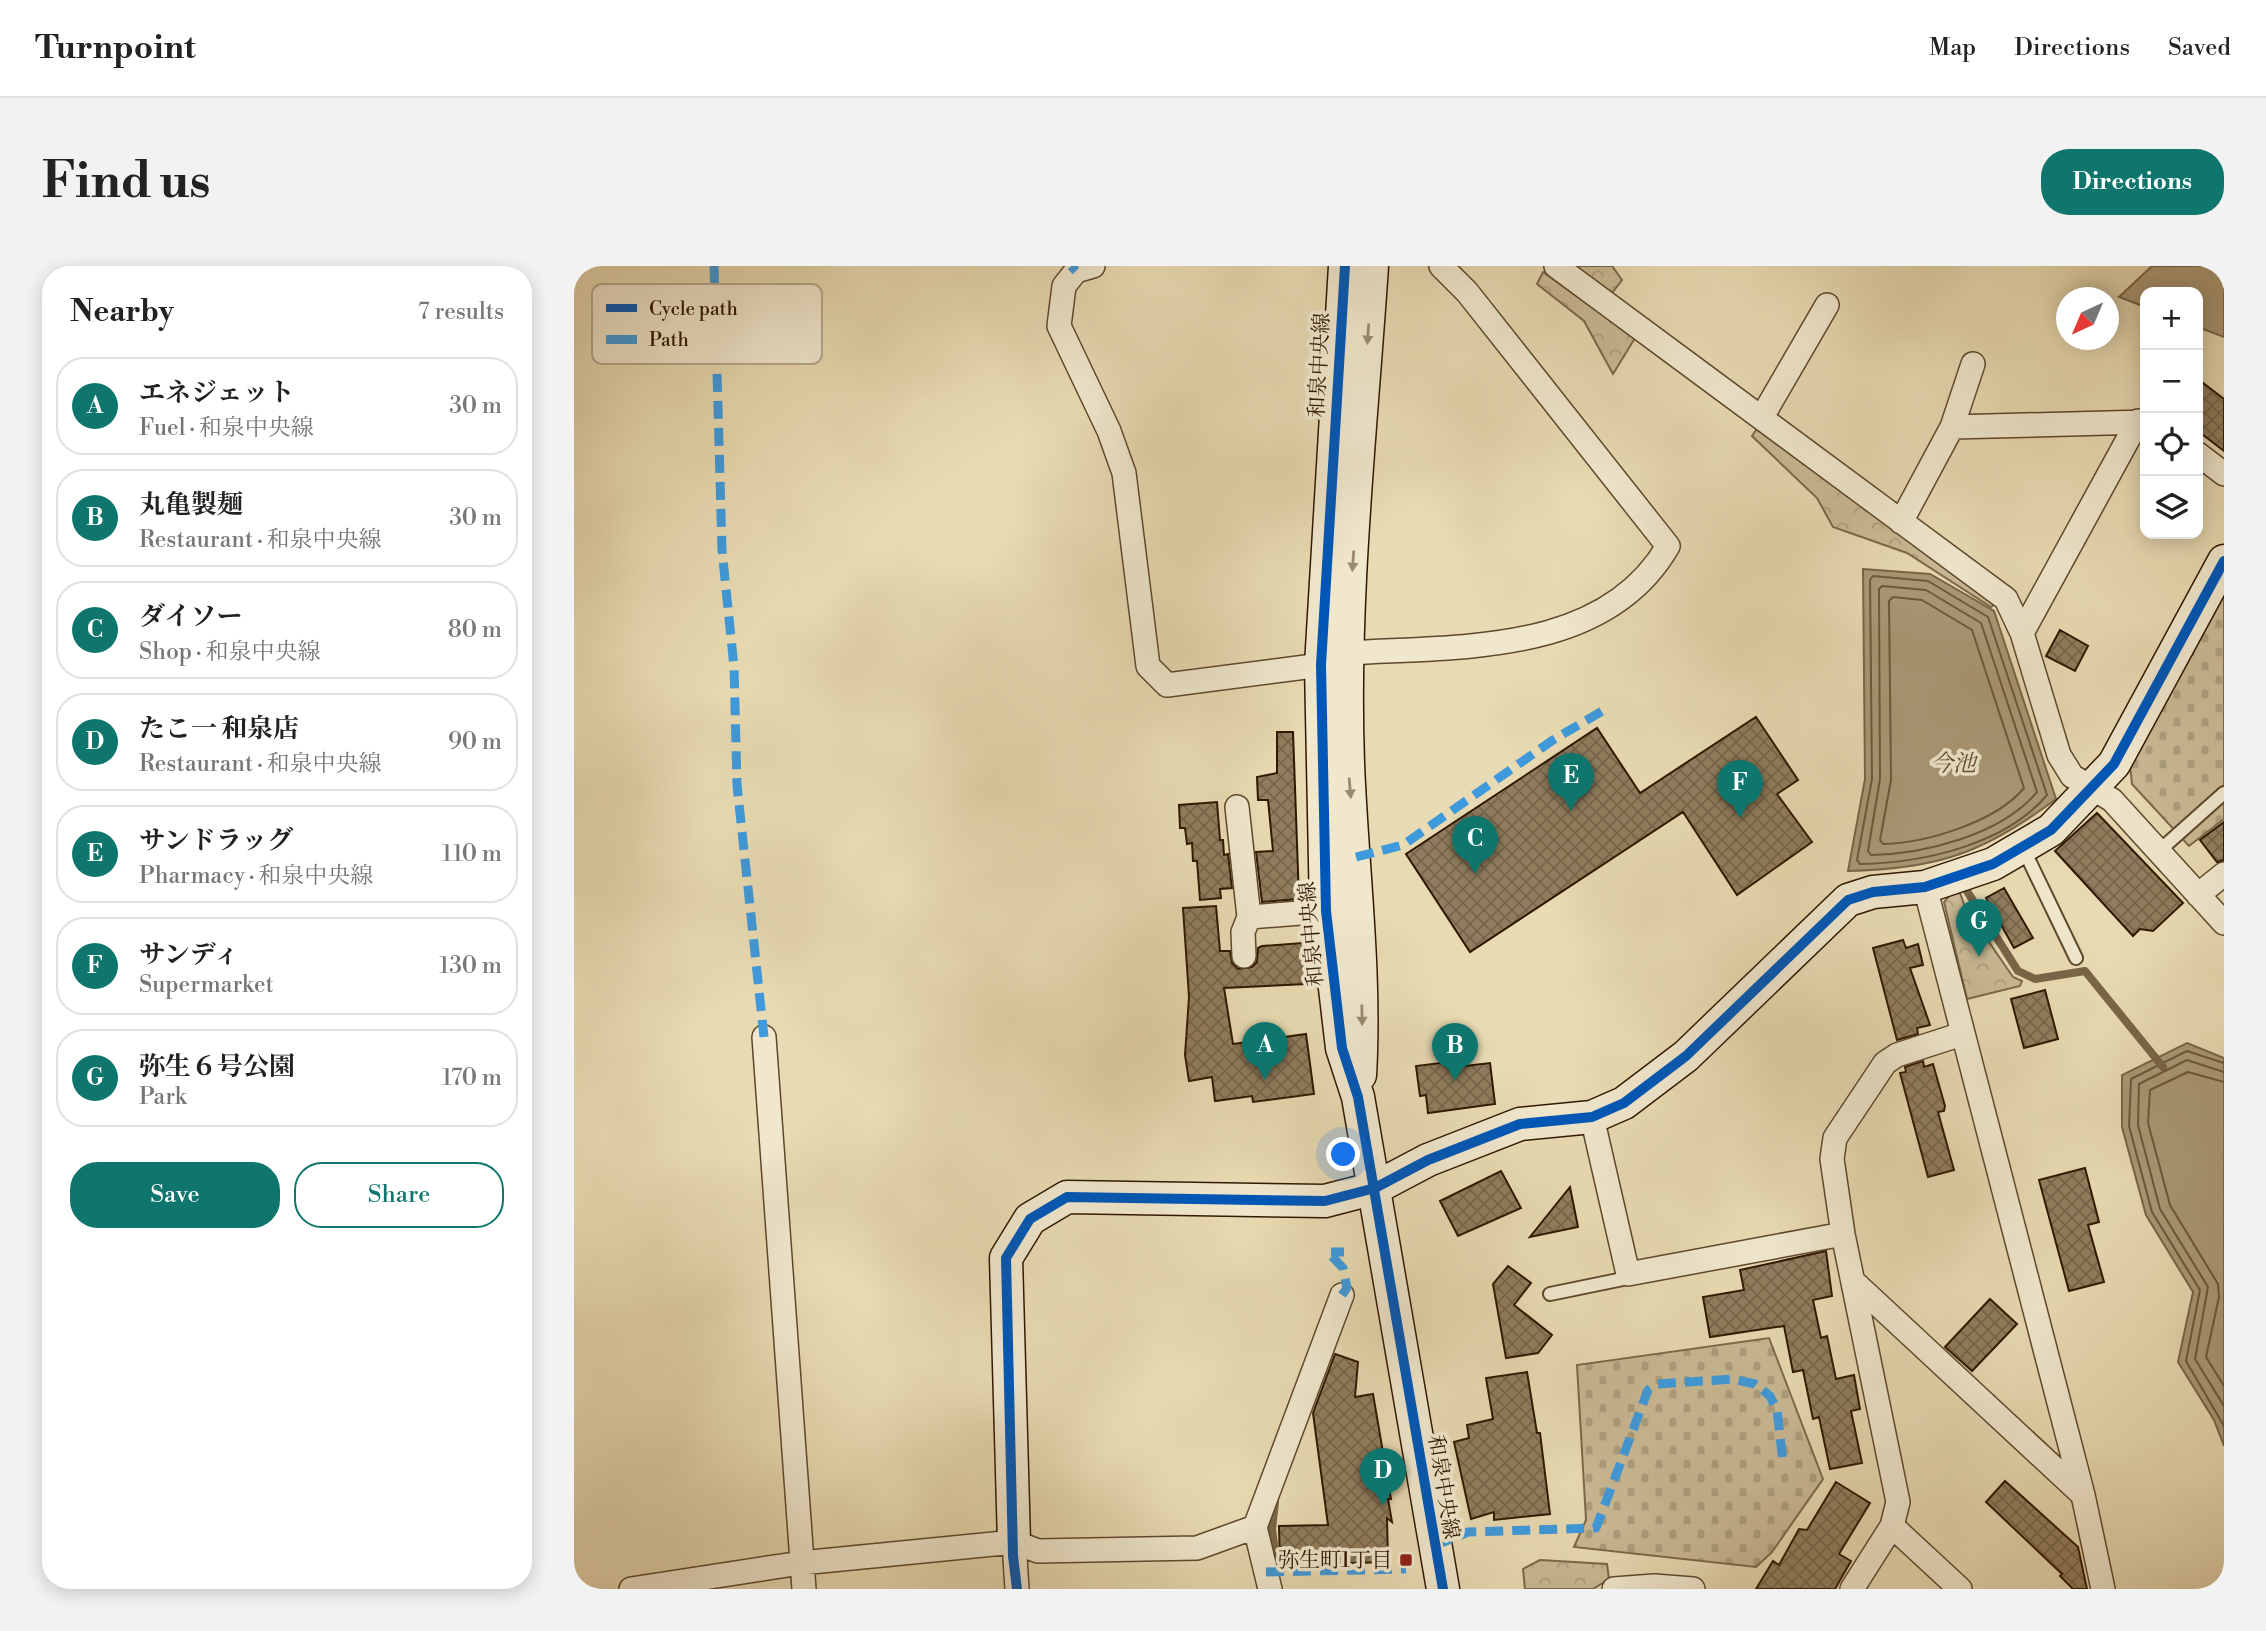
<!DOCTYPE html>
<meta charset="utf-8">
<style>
:root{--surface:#fff;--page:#f2f2f2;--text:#222;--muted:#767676;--line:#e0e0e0;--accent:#0f766e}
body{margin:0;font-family:"Libre Bodoni","Noto Serif JP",serif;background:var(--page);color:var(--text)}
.controls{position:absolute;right:21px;top:21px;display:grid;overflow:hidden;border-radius:14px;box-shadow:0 4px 18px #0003}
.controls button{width:63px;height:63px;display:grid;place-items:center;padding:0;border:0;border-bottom:2px solid var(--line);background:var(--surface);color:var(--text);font:35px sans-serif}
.compass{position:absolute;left:1482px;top:21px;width:63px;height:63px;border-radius:50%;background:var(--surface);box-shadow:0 4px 18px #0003;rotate:224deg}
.you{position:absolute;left:770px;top:889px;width:24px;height:24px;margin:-18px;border:5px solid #fff;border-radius:50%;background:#1a73e8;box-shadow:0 0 0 10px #1a73e833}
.badge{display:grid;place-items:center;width:46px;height:46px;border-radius:50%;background:var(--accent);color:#fff;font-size:23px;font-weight:700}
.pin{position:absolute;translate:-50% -58px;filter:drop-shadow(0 2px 4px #0008)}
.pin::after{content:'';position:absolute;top:37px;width:24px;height:21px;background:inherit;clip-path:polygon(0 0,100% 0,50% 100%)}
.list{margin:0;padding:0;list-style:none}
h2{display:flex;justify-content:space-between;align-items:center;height:91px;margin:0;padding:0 28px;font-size:30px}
h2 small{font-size:23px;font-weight:400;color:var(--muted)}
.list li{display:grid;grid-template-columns:46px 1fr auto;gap:21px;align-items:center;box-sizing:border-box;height:98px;margin:0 14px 14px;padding:0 14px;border:2px solid var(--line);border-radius:28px}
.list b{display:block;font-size:26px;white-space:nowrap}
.list p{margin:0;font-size:23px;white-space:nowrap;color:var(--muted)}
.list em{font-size:23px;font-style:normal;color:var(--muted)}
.actions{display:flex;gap:14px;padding:21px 28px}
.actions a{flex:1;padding:16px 0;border:2px solid var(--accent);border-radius:28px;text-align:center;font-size:24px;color:var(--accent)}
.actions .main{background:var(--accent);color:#fff}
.icon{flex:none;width:38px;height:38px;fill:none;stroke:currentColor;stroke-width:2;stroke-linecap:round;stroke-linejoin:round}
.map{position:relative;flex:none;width:1650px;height:1323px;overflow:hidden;border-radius:28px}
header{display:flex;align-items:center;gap:42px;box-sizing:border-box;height:98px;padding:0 35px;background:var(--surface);border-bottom:2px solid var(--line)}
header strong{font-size:33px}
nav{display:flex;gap:38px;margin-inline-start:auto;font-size:24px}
.intro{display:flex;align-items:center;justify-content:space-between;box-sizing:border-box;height:168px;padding:0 42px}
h1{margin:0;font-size:49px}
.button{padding:18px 32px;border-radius:28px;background:var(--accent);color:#fff;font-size:24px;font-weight:700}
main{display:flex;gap:42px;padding:0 42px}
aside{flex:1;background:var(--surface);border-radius:28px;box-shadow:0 4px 18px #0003}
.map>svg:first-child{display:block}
</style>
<header>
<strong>Turnpoint</strong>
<nav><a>Map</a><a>Directions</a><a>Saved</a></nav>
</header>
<div class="intro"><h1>Find us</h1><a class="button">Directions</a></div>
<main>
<aside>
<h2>Nearby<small>7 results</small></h2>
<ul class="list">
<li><span class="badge">A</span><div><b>エネジェット</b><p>Fuel · 和泉中央線</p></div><em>30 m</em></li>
<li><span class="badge">B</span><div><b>丸亀製麺</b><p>Restaurant · 和泉中央線</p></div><em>30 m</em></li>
<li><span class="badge">C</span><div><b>ダイソー</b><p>Shop · 和泉中央線</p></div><em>80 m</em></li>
<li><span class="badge">D</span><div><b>たこ一 和泉店</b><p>Restaurant · 和泉中央線</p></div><em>90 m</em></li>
<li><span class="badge">E</span><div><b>サンドラッグ</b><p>Pharmacy · 和泉中央線</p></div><em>110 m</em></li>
<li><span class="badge">F</span><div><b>サンディ</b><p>Supermarket</p></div><em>130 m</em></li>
<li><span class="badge">G</span><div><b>弥生６号公園</b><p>Park</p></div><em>170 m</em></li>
</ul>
<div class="actions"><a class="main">Save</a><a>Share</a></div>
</aside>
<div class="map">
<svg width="1650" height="1323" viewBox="0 0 1650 1323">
<defs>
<pattern id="cemetery-stones" width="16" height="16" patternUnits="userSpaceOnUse" patternTransform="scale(1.75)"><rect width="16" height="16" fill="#c9b994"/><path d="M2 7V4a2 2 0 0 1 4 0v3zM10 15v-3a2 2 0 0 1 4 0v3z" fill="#ad9e7e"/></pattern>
<pattern id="park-crowns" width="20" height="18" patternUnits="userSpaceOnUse" patternTransform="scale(1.75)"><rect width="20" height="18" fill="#c9b994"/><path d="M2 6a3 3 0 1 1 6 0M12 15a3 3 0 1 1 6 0" fill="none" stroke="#ad9e7e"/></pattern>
<pattern id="building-cross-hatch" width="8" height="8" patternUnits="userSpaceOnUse" patternTransform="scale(1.75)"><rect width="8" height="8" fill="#907d5d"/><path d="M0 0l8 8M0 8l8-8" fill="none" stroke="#76654a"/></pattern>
</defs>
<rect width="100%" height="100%" fill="#e8dab2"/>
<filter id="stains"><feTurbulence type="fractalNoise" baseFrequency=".00286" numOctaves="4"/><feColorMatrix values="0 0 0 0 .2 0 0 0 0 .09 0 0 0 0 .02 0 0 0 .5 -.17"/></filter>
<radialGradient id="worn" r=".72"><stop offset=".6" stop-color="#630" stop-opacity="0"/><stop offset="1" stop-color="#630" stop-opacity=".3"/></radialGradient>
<path fill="url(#cemetery-stones)" stroke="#7c684a" stroke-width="2" d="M1650,321V553L1615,580L1558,518L1556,499L1618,388L1615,386Z
M1195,1072L1249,1213L1198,1286L1182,1301L1000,1281L1012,1254L1003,1099Z"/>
<path fill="url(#park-crowns)" stroke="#7c684a" stroke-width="2" d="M1001,0H1038L1048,14L1038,27Z
M969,6L1061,72L1039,108L1010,55L963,18Z
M1184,161L1422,337L1417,341L1333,287L1259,261L1243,232L1178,170Z
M1385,624L1391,641L1439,711L1448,715L1446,720L1393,733L1370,636L1379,625Z
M966,1294L1033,1298L1035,1313L1019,1323H951L949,1303Z"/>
<path fill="#a99875" stroke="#796546" stroke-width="2" d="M1578,0H1650V71L1624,61V26H1571V41L1545,31Z
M1289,303L1356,308L1420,345L1482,533C1410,587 1364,603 1274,605L1291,513Z
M1613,777L1650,792V1180L1640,1154L1604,1096L1619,1026L1572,949L1548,861V809Z"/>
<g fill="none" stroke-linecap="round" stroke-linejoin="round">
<path stroke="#6c583a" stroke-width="2" d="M1299,310L1354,315L1414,351L1473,529C1431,579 1348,597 1286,598L1283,594L1298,513L1296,314Z
M1308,320L1352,324L1407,357L1463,526C1427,569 1350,588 1297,589L1294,585L1306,513L1305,323Z
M1319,331L1348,334L1398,364L1450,522C1422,556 1352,577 1309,578L1306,574L1317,514L1315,335Z
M1650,797L1613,785L1557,813L1555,860L1578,946L1626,1024L1612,1095L1650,1160
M1650,806L1613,794L1565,818L1564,859L1586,943L1634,1021L1621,1093L1650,1140
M1650,816L1614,806L1576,824L1574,857L1596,939L1644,1018L1645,1031L1632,1091L1650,1120"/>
<path stroke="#796546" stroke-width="8" d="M1391,622L1444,705L1461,713L1511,705L1589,801
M701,1236L698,1263L703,1302"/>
</g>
<path fill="url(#building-cross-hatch)" stroke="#301800" stroke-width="2" d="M1624,113L1650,133V185L1624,165Z
M1486,364L1514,380L1501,405L1472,390Z
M1182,451L1224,514L1203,528L1238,576L1163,629L1109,546L896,686L832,588L1023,462L1066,527Z
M703,466H719L725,633L688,636L682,586L699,585L694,534H684L683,511L703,507Z
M643,536L646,574H649L650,589L654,588L658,622L646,623L647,632L626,634L623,595H619L618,577L613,578L611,562H606L605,539Z
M1523,547L1609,637L1579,665L1566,663L1559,670L1481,585Z
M1650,556V594L1643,596L1626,574Z
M1430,622L1459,672L1440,682L1412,632Z
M642,640L646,685H656L658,697L664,703L678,701L683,696L684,682L688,680L729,677L732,718L650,722L659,778L732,768L740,828L679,836L678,830L641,835L638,811L615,815L611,789L615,731L609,642Z
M1329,674L1332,682L1344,678L1349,699L1336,702L1356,759L1343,762L1344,768L1323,774L1299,682Z
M1471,724L1484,773L1450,782L1437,733Z
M890,794L891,800L916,797L921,838L854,847L852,829L846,830L842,800Z
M1349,795L1350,801L1359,798L1371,840L1370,845L1364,846L1380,904L1354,911L1326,807L1332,806L1331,801Z
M1511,902L1525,956L1514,959L1530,1016L1495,1025L1465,914Z
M927,905L947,942L884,970L866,935Z
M996,921L1004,961L956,971Z
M1252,985L1258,1030L1239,1034L1247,1072L1253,1070L1262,1113L1280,1109L1286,1143L1277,1145L1288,1197L1256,1203L1245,1151L1239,1153L1229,1104L1219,1106L1210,1060L1136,1071L1129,1031L1170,1024L1166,1004Z
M934,1000L957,1017L940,1039L978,1069L964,1087L932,1092L919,1018Z
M1416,1033L1443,1058L1398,1105L1371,1081Z
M761,1088L784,1096L781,1131L799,1128L817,1233H814L818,1256L813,1252L814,1296L706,1299L705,1260L754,1259L739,1147Z
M953,1106L963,1167H966L976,1248L920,1254V1246L897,1253L880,1176L895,1172L893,1159L919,1153L912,1112Z
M1431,1215L1504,1281L1513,1323H1499L1486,1310L1488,1308L1412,1236Z
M1262,1216L1296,1237L1265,1288L1277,1295L1261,1323H1182L1199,1295L1205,1299L1225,1263L1233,1264Z"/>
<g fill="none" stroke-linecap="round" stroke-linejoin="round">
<defs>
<path id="lane" d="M1449,582L1502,692
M1585,585L1650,527
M976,1028L1049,1013L1054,1008"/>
<path id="street" d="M519,0L502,5L490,20L485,60L535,165L550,207L574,400L593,419L747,399
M982,0L1432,333L1448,367L1485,489L1498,510L1538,534L1650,657
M1188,151L1253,39
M1378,161L1571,156
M1624,188L1650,208
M1327,256L1378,161L1399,98
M1448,367L1564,155
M775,387C886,380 1031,389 1094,280L893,26L867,0
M663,541L675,651L752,645
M1351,621L1509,1229L1529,1323
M1624,629L1650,608
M670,690L669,666L675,651
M190,771L230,1323
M1018,851L1054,1008L1269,968
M1282,1018L1509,1229
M1318,1260L1386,1323
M681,1261L696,1323
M440,1276L443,1323
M57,1323L227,1297L440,1276L464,1285L623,1282L681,1261L768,1029
M1040,1323L1080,1320L1119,1323
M1278,1323L1318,1260L1324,1236L1269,968L1258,893L1261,872L1311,797L1323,789L1388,768"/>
<path id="secondary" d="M771,0L747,399L752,645L768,782L784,831L869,1323
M786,809C792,705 778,601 774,497C768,332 787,165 798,0
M440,1276L432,992L456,953L493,931L751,935L801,922L854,894L946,858L1018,851L1050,837L1112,790L1274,634L1299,626L1351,621L1419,598L1477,564L1540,498L1650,295"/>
</defs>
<use href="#lane" stroke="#5e482c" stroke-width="16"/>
<use href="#street" stroke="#5e482c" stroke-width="26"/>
<use href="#secondary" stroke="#301800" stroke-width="35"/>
<use href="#lane" stroke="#f0e7cd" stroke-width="12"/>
<use href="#street" stroke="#f0e7cd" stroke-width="23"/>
<use href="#secondary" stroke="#f0e7cd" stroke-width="32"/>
<path stroke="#3e9adc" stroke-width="9" stroke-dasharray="18 9" stroke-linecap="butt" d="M140,0L148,284L160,401L163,519L190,771
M497,0L502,5
M782,591L829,579L979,474L1035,441
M768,1029L773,1022L769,1002L754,986H770
M860,1280L894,1266L1022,1262L1074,1124L1083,1118L1159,1113L1181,1118L1196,1130L1203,1144L1209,1196
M692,1306L832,1303"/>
<defs>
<path id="cycleway" d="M771,0L747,399L752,645L768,782L784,831L869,1323
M443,1323L439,1290L432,992L456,953L493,931L751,935L801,922L854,894L946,858L1018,851L1050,837L1112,790L1274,634L1299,626L1351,621L1419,598L1477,564L1540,498L1650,295"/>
</defs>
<use href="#cycleway" stroke="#f0e7cd" stroke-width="15"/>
<use href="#cycleway" stroke="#0057b8" stroke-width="10"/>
</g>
<defs><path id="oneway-solid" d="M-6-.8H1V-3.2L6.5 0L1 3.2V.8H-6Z" transform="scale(1.75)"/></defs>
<g fill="#9a8a71">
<use href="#oneway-solid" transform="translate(794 68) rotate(94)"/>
<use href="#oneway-solid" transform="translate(779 295) rotate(94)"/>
<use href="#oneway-solid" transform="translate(776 522) rotate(85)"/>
<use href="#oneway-solid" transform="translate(788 749) rotate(89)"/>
</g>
<rect fill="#8f2418" stroke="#f0e7cd" stroke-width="2.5" x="825" y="1287" width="14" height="14" rx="3.5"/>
<g text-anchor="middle" stroke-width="7" stroke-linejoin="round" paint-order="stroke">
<g font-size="21" fill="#301800" stroke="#f0e7cd">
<text transform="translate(745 99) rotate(-87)" y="7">和泉中央線</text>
<text transform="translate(737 668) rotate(-95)" y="7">和泉中央線</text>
<text transform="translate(870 1221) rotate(81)" y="7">和泉中央線</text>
</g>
<g font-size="21" fill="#301800" stroke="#f0e7cd" text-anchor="end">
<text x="818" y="1301">弥生町1丁目</text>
</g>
<g font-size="23" font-style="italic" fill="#604b2f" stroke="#f0e7cd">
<text x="1379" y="505">今池</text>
</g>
</g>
<rect x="18" y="18" width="230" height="80" rx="10" fill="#f0e7cd" stroke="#b6a990" stroke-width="2"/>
<rect x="32" y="38" width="31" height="8" fill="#0057b8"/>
<rect x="32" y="69" width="31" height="9" fill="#3e9adc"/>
<g font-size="19" fill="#301800">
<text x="75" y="49">Cycle path</text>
<text x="75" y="80">Path</text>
</g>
<rect width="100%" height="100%" filter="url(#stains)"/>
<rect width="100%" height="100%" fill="url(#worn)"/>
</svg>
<div class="controls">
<button>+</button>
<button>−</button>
<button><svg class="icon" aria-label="locate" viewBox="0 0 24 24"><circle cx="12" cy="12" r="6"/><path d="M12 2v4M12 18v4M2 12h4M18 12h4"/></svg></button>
<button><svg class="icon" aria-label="layers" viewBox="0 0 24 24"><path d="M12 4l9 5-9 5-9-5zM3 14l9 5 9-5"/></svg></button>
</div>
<svg class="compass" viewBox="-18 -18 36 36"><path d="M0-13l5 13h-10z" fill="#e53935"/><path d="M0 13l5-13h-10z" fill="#767676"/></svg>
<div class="you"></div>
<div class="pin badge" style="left:691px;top:814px">A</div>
<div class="pin badge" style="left:881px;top:815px">B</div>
<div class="pin badge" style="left:901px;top:608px">C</div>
<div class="pin badge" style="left:809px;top:1240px">D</div>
<div class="pin badge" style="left:997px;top:545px">E</div>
<div class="pin badge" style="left:1166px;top:552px">F</div>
<div class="pin badge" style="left:1405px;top:691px">G</div>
</div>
</main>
